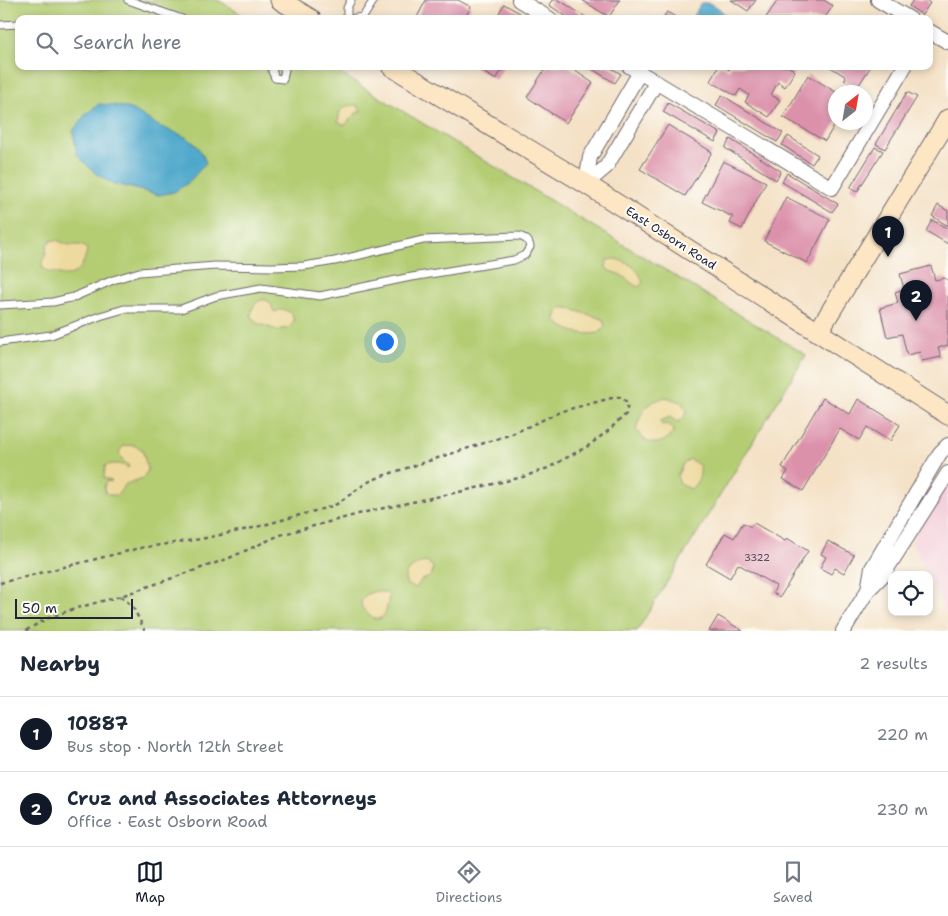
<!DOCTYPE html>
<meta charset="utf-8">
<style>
:root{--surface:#fff;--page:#f2f2f3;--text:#1f2937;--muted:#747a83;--line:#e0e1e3;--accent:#111827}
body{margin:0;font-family:"Shantell Sans",sans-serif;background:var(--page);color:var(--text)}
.controls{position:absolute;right:15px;bottom:15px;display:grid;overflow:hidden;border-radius:10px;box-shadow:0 2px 8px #0003}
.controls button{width:45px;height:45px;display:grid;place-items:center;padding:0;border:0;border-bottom:1px solid var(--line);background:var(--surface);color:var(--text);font:25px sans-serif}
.compass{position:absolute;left:828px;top:85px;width:45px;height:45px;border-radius:50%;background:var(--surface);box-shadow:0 2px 8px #0003;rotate:31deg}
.scale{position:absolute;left:15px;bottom:12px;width:118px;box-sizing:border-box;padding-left:5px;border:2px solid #22223b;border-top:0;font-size:14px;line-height:18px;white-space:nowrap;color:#22223b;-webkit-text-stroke:4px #fdfcf7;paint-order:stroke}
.you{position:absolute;left:384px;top:341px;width:18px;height:18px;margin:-12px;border:4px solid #fff;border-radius:50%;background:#1a73e8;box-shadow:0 0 0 8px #1a73e833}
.badge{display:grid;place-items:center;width:32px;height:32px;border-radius:50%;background:var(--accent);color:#fff;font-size:16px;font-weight:700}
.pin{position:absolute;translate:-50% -41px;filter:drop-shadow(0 1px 2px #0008)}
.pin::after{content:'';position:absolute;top:26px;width:18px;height:15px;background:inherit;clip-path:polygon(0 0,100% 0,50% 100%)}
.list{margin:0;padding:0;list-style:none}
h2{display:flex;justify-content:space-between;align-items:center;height:65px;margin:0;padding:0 20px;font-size:21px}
h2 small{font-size:16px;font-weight:400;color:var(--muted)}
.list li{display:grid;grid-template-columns:32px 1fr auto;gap:15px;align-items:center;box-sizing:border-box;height:75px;padding:0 20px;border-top:1px solid var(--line)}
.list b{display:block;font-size:19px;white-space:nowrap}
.list p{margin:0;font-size:16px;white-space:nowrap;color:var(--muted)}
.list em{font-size:16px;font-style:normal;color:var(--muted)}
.icon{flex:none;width:28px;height:28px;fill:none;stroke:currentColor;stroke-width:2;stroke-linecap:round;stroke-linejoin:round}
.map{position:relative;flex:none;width:948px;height:631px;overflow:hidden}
.search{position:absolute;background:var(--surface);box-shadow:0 2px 8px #0003;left:15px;right:15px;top:15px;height:55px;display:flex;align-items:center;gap:12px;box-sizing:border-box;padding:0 18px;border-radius:10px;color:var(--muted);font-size:19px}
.sheet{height:215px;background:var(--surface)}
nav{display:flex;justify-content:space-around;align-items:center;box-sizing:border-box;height:70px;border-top:1px solid var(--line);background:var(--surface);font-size:14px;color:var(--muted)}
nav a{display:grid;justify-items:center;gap:2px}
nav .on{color:var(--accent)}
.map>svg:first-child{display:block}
</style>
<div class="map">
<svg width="948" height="631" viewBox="0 0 948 631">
<rect width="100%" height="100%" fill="#fdfcf7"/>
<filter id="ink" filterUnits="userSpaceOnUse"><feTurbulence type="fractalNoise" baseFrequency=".02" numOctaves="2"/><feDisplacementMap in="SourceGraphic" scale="10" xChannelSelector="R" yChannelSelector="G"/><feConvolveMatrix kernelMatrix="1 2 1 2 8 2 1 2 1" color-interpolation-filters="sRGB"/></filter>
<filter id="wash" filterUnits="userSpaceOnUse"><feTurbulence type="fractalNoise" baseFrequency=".0096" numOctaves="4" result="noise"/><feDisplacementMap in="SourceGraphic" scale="20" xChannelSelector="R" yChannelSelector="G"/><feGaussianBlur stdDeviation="1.12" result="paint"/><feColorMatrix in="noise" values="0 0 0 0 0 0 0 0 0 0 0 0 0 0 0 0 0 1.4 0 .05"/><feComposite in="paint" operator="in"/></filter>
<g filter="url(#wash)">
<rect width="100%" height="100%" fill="#f4e1c6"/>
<path fill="#f4cfdc" d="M948,481V616L911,541Z"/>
<path fill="#b4cd73" stroke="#6b7857" d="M0,0H218L249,19H19V66H328L806,355L637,631H0Z"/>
<path fill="#eeda9e" stroke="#887e6c" d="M357,105L361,111L355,114L345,125L338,122L340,111L346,106Z
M53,240C59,240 61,242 66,244C74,247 80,242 87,249C85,261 80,275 66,275C59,275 58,272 50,273L42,267V261L46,254L47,244Z
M615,259C630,263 639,268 643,283L638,287C631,284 627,278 621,275C615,272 611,273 606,268L607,260Z
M261,300C271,299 271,305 274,312L283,309L291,313L294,319L293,323L288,328L277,330L257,323L251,316C252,309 254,303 261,300Z
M564,307L603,319L605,327L599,333C583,335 566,333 555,319L557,312Z
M666,397L681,402L687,410L683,419L677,422L670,417L660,421L662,425L668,424L674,430C664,448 645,447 636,429C643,409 645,403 666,397Z
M133,445L142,449L148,470L143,478L126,484L117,495H110L105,492L104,487L106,482L112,481L104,478L105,466C114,463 120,463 128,468L129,466L123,461L119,452L123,446Z
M690,459L700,466C701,476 699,481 691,489L680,484L677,476L683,464Z
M427,562L433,567L432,574L428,578L422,579L416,588L407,585L405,578L407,571L419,563Z
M376,591L386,593L389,596L386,612L382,618L374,619L362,608L361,600L367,594Z"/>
<path fill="#4da7cb" stroke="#386483" d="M701,3C713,2 720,8 727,17L726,19H692Z
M99,104C113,105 125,106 137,112C144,116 150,121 157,125C180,136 196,135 206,163L188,183L174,192L159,195L111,183L95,173L77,155L73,131L85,115Z"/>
<g id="blocks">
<path fill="#dc91aa" d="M426,0H458L471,7L464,19H416Z
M552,0H559L589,19H570L549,5Z
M582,0H620L609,17Z
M731,0H756L748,11Z
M778,0H824L833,6L824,19H765Z
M913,0H926L930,3L922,15L909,6Z
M504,4L530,19H510L499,13Z
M667,12L679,19H662Z
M473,66H504L496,80Z
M547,66H568L593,83L566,123L527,97Z
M587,66H608L621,74L615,83Z
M719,66H723L729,70L731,66H788L795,71L785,87L778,82L771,95L780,100L769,117L745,102L749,95L740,89L736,96L710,81Z
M829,66H871L857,88L844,80L846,77Z
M808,75L836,92V123L825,141L783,117Z
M907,92L917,97L885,149L876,144Z
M722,95L783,133L777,142L716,105Z
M668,103L720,133L715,142L663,112Z
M668,125L712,152L685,196L640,169Z
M788,136L818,155L812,164L782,145Z
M730,139L781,171L776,180L725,148Z
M875,147L883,151L857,192L850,188Z
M723,161L766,182L742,229L730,223L733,217L702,202Z
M787,173L838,204L832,212L782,182Z
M786,197L830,219L807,263L764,241Z
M938,205L948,211V226L932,216Z
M932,220L948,229V244L926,231Z
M931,266L935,280L944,278L948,280V345L938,348L941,357L922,361L920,352L907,355L902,334L887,337L880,308L898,303L895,292L904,289L900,274Z
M823,398L850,414L858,399L900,425L890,441L867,427L859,440L840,429L803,491L783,479L788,471L782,467Z
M743,523L751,527L754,523L785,541L787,538L808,551L780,597L773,593L776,586L738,564L730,578L706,564L725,533L734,538Z
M828,541L854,555L844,573L835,568L831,574L820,568L826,557L821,554Z
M718,616L743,631H709Z"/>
</g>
</g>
<g filter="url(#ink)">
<use href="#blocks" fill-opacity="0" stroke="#6c656c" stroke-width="1"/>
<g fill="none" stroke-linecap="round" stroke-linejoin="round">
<defs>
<path id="lane" d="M128,0L182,19
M347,19V8L351,0
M349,19L363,17L374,0
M0,25L19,24
M275,66L272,71L275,78L283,79L285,69L282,66
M0,305L53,302L74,297L113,280L139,272L215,266L272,267L304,266L335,261L423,240L519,236C525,238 529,240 530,247L525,255L514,260L406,278L320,296L261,288L216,296L181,309H124L100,316L51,335L0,342"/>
<path id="street" d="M519,0L550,19
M878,0L910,19
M929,31L948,42
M629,66L832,188L905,66
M586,184L590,157L640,72
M586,184L606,167L656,83
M868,590L872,568L940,453L948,445
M843,631L868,590L883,575L948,473"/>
<path id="secondary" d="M280,0L311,19
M391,66L586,184L948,415
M818,332L948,119"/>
</defs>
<use href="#lane" stroke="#6c656c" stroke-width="9"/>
<use href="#street" stroke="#6c656c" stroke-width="16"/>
<use href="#secondary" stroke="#6c656c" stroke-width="21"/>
<path stroke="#6c656c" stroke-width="2.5" stroke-dasharray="4 4" stroke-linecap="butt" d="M0,583L140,548L201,539L253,528L329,507L337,504L366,483L382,476L512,434L562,411L616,397H620L628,403L626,414L608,431L588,446L548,468L523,477L459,492L370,511L280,535L227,559L121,596L73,609L46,619L25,631
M121,596L133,607L145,631"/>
<use href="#lane" stroke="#fff" stroke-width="7"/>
<use href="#street" stroke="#fff" stroke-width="14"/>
<use href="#secondary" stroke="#fce6c4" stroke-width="19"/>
</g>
</g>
<g text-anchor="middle" stroke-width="4" stroke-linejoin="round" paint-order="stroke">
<g font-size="10" fill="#503e57">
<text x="757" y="561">3322</text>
</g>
<g font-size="12" fill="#22223b" stroke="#fdfcf7">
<text transform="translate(671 238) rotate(33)" y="4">East Osborn Road</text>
</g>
</g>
</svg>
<div class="controls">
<button><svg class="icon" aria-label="locate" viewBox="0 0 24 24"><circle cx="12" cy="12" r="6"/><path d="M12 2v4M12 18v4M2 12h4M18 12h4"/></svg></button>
</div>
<svg class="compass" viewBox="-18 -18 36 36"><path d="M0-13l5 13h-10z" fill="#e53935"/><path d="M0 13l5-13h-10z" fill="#747a83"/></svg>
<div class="scale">50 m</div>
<div class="you"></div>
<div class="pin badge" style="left:888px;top:257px">1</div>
<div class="pin badge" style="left:916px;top:321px">2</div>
<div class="search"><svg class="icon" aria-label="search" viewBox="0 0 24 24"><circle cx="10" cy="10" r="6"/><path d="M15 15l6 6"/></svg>Search here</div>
</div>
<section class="sheet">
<h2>Nearby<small>2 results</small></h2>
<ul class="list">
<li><span class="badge">1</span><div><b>10887</b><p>Bus stop · North 12th Street</p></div><em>220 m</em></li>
<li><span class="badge">2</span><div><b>Cruz and Associates Attorneys</b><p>Office · East Osborn Road</p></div><em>230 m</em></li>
</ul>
</section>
<nav>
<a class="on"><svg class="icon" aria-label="map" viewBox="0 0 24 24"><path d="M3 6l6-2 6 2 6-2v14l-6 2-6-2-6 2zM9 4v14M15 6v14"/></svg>Map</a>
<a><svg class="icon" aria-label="directions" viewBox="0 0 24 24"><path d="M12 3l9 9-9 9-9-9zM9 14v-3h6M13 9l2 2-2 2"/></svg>Directions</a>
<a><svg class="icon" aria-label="saved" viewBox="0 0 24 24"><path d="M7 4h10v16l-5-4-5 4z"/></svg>Saved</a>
</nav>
